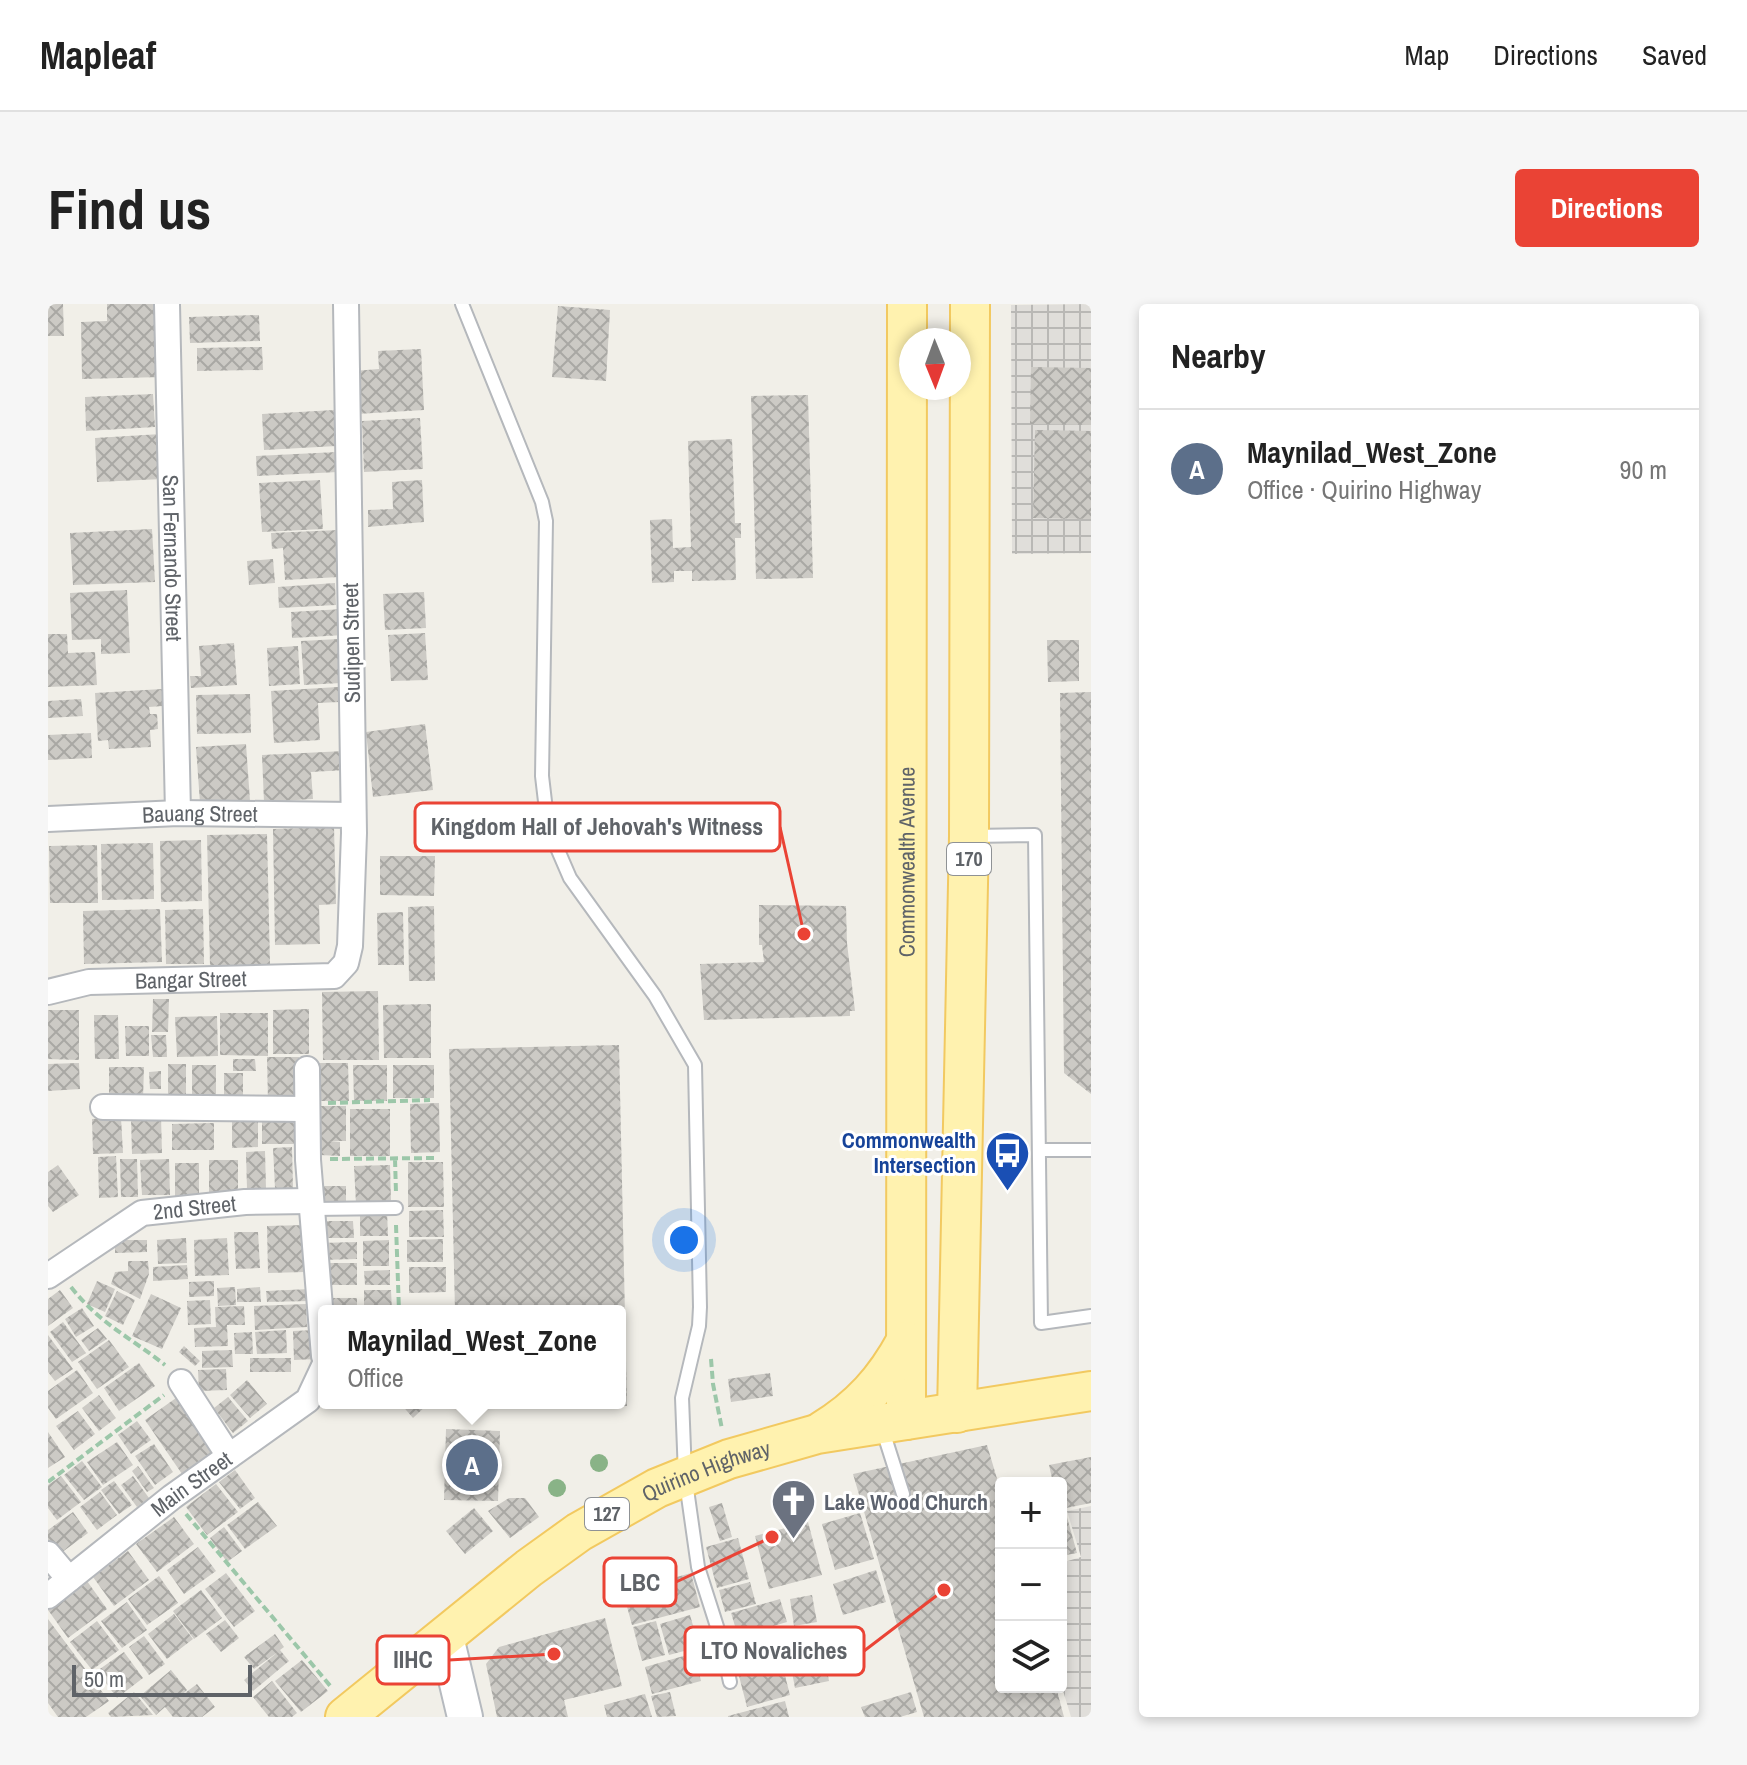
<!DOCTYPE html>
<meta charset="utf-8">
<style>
:root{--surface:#fff;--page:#f6f6f6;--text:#222;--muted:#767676;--line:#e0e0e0;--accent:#ea4335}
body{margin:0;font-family:"Archivo Narrow",sans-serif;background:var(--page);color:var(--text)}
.controls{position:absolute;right:24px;bottom:24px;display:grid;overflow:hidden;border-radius:8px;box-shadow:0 4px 12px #0003}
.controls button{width:72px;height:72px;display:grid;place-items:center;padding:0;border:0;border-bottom:2px solid var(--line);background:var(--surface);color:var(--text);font:40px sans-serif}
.compass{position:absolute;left:851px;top:24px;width:72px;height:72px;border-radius:50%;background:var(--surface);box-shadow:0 4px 12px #0003;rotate:179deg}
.scale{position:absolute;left:24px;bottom:20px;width:180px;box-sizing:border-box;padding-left:8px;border:4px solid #5f6368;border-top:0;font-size:22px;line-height:28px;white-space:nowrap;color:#5f6368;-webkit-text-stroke:6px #fff;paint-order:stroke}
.you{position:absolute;left:636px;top:936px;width:28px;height:28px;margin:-20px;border:6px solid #fff;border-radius:50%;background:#1a73e8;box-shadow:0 0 0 12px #1a73e833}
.badge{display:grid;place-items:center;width:52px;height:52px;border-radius:50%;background:var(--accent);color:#fff;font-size:26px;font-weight:700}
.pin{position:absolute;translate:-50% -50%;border:4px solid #fff;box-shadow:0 2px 8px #0006}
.popup{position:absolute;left:270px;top:1001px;width:308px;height:104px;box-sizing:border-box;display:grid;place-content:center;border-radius:8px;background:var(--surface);filter:drop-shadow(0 2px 6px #0005);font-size:26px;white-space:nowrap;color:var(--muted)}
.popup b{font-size:30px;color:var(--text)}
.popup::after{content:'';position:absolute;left:50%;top:100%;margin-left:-16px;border:16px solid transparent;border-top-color:var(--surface)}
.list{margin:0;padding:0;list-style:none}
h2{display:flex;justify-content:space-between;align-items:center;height:104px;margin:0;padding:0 32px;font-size:34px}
h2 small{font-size:26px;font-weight:400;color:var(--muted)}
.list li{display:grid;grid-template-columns:52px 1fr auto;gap:24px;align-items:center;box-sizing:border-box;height:120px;padding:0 32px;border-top:2px solid var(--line)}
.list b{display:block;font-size:30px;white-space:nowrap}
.list p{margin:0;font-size:26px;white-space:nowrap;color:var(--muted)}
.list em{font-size:26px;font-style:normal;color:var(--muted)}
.icon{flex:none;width:44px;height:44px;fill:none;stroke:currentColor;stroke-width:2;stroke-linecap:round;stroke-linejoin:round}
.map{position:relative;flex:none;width:1043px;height:1413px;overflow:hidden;border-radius:8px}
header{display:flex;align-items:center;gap:48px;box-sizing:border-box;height:112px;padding:0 40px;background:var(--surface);border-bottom:2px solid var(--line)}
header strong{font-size:38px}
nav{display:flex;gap:44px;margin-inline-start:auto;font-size:28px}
.intro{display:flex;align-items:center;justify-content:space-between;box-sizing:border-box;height:192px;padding:0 48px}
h1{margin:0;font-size:56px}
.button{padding:20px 36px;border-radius:8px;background:var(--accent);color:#fff;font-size:28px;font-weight:700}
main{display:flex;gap:48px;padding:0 48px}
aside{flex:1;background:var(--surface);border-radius:8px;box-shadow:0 4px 12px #0003}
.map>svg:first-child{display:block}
</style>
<header>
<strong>Mapleaf</strong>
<nav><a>Map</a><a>Directions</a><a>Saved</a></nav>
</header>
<div class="intro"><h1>Find us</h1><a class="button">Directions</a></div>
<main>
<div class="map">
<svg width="1043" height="1413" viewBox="0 0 1043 1413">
<defs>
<pattern id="industrial-grid" width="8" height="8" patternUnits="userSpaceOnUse" patternTransform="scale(2)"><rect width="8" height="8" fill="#e0deda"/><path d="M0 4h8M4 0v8" fill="none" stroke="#b9b8b5"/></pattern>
<pattern id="building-cross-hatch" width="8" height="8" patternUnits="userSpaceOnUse" patternTransform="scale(2)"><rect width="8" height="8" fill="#cccac5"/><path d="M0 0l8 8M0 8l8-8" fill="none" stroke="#a9a8a4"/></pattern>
</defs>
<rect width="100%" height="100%" fill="#f1efe8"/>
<path fill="url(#industrial-grid)" d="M1043,0V249L964,250L963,1Z
M1043,1202V1413H1023L1013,1380V1259L1033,1253L1019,1207Z"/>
<path fill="url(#building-cross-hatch)" d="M0,0H15L16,32H0Z
M59,0H109L114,73L34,75L33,18L59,17Z
M510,2L562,6L558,77L504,73Z
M211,11L212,37L142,39L141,13Z
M214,43L215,66L149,67V44Z
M373,45L376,106L309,110L306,67L331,65L330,47Z
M983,63L1043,64V121L982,120Z
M105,90L107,123L38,127L37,93Z
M760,91L765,274L708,275L703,92Z
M287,106L289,142L216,146L214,110Z
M372,114L375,165L316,168L314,117Z
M987,126L1043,127V215L985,214Z
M113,130L115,175L49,178L47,134Z
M684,135L687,219H693V234H687L688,276L644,277V267H626V278L604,279L602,216L624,215L625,244L643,243L640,137Z
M289,148L290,168L209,172L208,152Z
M272,176L275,225L214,228L211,179Z
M374,176L376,218L320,223V206L345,205L344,178Z
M104,225L107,278L25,281L22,229Z
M291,226V273L237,276L235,244L224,245L223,229Z
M225,255L227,279L201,281L199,257Z
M287,279L288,301L231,304L230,283Z
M79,286L82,349L53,350V335L24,336L22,289Z
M376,288L378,324L337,326L335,290Z
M295,305L296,331L244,334L243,308Z
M377,329L380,376L343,377L340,331Z
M0,330H19L20,349L47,348L49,381L0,383Z
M291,335L293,379L256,381L253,337Z
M999,336H1031V377L1000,378Z
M186,339L189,381L143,384L142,372H153L151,342Z
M250,342L252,380L221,382L219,344Z
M290,383L291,398L270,399L272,436L226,439L223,387Z
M114,385L115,402L101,403L102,410H109L110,425L102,426L103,443L61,445L60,436L50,437L47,389Z
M1043,388V790L1016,769L1012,389Z
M202,390L203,429L149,430L148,391Z
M33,395L35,412L0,414V397Z
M377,420L385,486L325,493L318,428Z
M43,429L44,454L0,456V431Z
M198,440L202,497L152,499L148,443Z
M297,447L298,466L263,468L265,495L216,498L214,451Z
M286,523L288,600L271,601L272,640L227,641L225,525Z
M219,530L222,661L162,662L159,531Z
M153,536L154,597L113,598L112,537Z
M105,539L106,595L54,596L53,540Z
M49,541L50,599H2L1,542Z
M332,552H387L386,592L332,591Z
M711,601L798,602L799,639L807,707H802V712L656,716L652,660L716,658L714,641H711Z
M386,602L387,677H361L360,603Z
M112,605L114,658L36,660L35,607Z
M155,605L156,660H118L117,606Z
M355,608L356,661H330L329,609Z
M330,687L331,756H275L274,688Z
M105,695H121L120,728H104Z
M383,700V754H336L335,701Z
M261,705V750H225V706Z
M0,706H31V756L0,755Z
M172,709H220V752L172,751Z
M46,711H70L71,755H47Z
M169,712L170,752L129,753L127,713Z
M77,722H101V752H78Z
M103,731H118L119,753H105Z
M571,741L579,1102L409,1105V1099H572V1007H407L401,745Z
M219,753H251L252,798H220Z
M185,755H207L208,767H185Z
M31,759L32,785L0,787V760Z
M271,759H300L301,797H272Z
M120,760H138V794H120Z
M144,761H168V794H144Z
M305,761H339V797H306Z
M345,761H386V794H345Z
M61,763H96L95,795L61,796Z
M113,767V785H102L101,768Z
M176,769H195V798H176Z
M391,799L392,848L363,849L362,800Z
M265,802H298V837H281L292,838V852L272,851V837H265Z
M302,805H342V852H302Z
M113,813L114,849L84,850L83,814Z
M73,814L75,849L45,850L44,815Z
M214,814H251V840H214Z
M184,817H210V843L184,844Z
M166,819V846H124V820Z
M244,843L245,884H227L225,844Z
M217,847L218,885H199L198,848Z
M68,852L70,893L51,894L50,853Z
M72,855H89L90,893H73Z
M121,855L122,891H94L92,856Z
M161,856H190V889H161Z
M360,858H395L396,903H360Z
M127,859H151V893H127Z
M10,861L31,891L5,908L0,902V868Z
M342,861L343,899L308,900L306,862Z
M274,882H298V902H274Z
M395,906L396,933H361V907Z
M339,907L340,932H312V908Z
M271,917H305L306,934H271Z
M257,921V968L220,969L219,922Z
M186,928H210L212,964L188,965Z
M138,934L139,959L110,960L109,936Z
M179,934L181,971L147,972L146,936Z
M395,935V958H359V936Z
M67,936H99V948L67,949Z
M341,936V962H315V937Z
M309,938V955L272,956V939Z
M80,957H100L101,970L92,995L63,980L67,968L80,967Z
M280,959H309V981H281Z
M139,961L140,975L105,977V963Z
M361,963H398V988L361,989Z
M342,966V981H317L316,967Z
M49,977L67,985L57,1008L39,1000Z
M166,977V992L141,993V978Z
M187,983L188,1001L170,1002L169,984Z
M212,983L213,998H189V985Z
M262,985V997L219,998L218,987Z
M12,986L25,1004L0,1022V995Z
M316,986H343L344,1007H316Z
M69,987L87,996L75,1021L57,1012Z
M103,990L133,1004L114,1045L84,1032Z
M283,994H309V1007H282Z
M162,996L163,1020L140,1021L139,997Z
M258,1000L259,1023L207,1026L206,1002Z
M196,1002L197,1021H179L180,1042L147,1043L146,1024L168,1023L167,1003Z
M34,1004L46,1022L28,1033L17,1015Z
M15,1018L38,1049L24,1058L2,1028Z
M50,1024L59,1035L41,1047L33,1036Z
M238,1026L239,1049L209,1050L207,1028Z
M268,1026L269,1055L246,1056L245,1027Z
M204,1028L205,1050H187L186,1029Z
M0,1031L25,1065L7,1077L0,1068Z
M61,1036L81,1063L49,1085L30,1058Z
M136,1042L152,1057L147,1062L131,1048Z
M184,1046L185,1063L154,1064V1047Z
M202,1054H243V1068H202Z
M91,1059L107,1082L71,1107L56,1084Z
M178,1065L179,1086L151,1087L150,1066Z
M29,1066L45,1089L8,1115L0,1104V1087Z
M722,1069L725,1092L683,1098L680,1075Z
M199,1076L219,1100L202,1114L182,1091Z
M51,1091L68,1114L51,1127L34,1104Z
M180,1093L200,1117L185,1129L166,1104Z
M128,1094L166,1148L134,1170L97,1116Z
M352,1099H381L365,1114Z
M30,1107L47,1130L26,1146L8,1122Z
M89,1117L103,1136L83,1150L70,1131Z
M398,1125L452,1127L450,1197L396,1196Z
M0,1128L17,1153L0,1164Z
M69,1138L85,1161L55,1181L39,1158Z
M106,1140L125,1168L107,1181L87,1152Z
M939,1141L953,1188V1383H1008L1016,1413H876L805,1170Z
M1043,1153V1199L1013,1205V1179H1005L1001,1161Z
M34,1157L54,1183L36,1196L16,1171Z
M90,1162L106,1184L99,1188L84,1167Z
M187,1166L207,1194L192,1205L171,1178Z
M13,1172L33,1198L9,1216L0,1204V1181Z
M85,1172L101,1194L89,1203L73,1181Z
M66,1177L84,1201L71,1210L53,1186Z
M168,1180L190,1208L159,1231L138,1203Z
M52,1188L69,1211L49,1226L32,1203Z
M461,1194H477L491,1213L462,1234L440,1207Z
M210,1198L229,1222L197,1245L179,1221Z
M674,1199L684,1233L672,1237L661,1203Z
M426,1204L445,1227L417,1250L398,1227Z
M1017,1206L1029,1249L1013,1252V1207Z
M25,1208L40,1229L9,1252L0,1240V1226Z
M812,1209L826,1255L787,1266L774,1220Z
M126,1213L146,1240L109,1268L88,1240Z
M760,1218L774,1271L721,1285L707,1232Z
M176,1223L194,1247L179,1258L162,1234Z
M690,1234L701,1275L669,1284L658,1243Z
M150,1243L168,1267L136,1290L119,1266Z
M80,1247L101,1276L66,1302L45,1273Z
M828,1266L838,1298L795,1311L785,1280Z
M178,1269L207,1307L186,1323L157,1285Z
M643,1269L652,1303L584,1321L575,1288Z
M111,1272L130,1299L99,1321L80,1295Z
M39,1277L59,1305L20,1334L0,1306Z
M702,1278L708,1300L677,1308L671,1286Z
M153,1286L174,1314L146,1335L125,1307Z
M764,1291L769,1318L746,1322L742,1295Z
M732,1295L739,1318L690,1332L683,1309Z
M79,1298L99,1326L74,1344L53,1317Z
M126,1310L145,1335L119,1355L100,1330Z
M642,1311L651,1343L621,1351L612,1320Z
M557,1314L574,1382L516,1396L520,1413H449L438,1360L451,1343Z
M0,1315L61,1397L38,1413H10L0,1399Z
M177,1316L191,1334L173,1348L158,1330Z
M49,1317L71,1346L44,1366L22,1338Z
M608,1317L617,1351L594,1357L585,1323Z
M729,1326L737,1357L716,1362L708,1331Z
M227,1330L236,1343L232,1346L241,1357L205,1387L196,1376L230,1348L206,1365L196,1353Z
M772,1330L781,1377L747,1384L738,1337Z
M96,1332L117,1360L101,1371L81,1343Z
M704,1335L712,1363L693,1368L685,1340Z
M76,1348L95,1374L69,1394L49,1367Z
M646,1349L653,1377L604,1390L597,1363Z
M254,1356L280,1387L253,1408L227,1377Z
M734,1360L742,1391L699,1403L691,1372Z
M123,1366L139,1386L133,1392L149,1380L167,1403L154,1413H125L117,1403L108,1411L92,1392Z
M224,1377L249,1409L244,1413H221L205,1393Z
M86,1388L105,1411L63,1413L60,1409Z
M622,1388L628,1412L609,1413L603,1392Z
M863,1388L869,1408L852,1413H817L813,1403Z
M597,1390L604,1413H559L556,1401Z
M737,1397L741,1413H680V1412Z"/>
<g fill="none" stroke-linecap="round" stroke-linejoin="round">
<defs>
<path id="service" d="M414,0L494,198L498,217L494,472L500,523L522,574L607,692L647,761L652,1003L651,1022L634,1094L637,1171L650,1263L672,1332L682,1378
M925,532L987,531L993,1019L1043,1012
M991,846H1043
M264,905L348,904
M834,1124L855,1190"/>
<g id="minor">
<path id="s1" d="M119,0L130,509"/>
<path id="s2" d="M0,515L130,509L305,511"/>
<path id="s3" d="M0,688L41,678L286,672L298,659L302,642L306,529L298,0"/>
<path d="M259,765L260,856L276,1052"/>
<path d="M55,803L258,805"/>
<path id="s4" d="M0,972L94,909L197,898L263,897"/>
<path d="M133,1078L181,1152"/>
<path d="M0,1250L21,1275"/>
<path id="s5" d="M0,1292L124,1193L260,1096L276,1062"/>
</g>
<path id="secondary" d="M398,1333L417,1413"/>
<g id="primary">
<path d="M909,1109L921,532L922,0"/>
<path id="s6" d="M858,1116L859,0"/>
<path d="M774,1127C812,1104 837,1076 858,1037"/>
<path id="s7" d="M297,1413L481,1264L531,1228L609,1184L681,1155L769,1130L1043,1087"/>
</g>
</defs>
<use href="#service" stroke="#b5b8bc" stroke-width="16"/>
<use href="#minor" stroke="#b5b8bc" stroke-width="28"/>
<use href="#secondary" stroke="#b6babf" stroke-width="38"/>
<use href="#primary" stroke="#f2c960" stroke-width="42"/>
<path stroke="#9cc7a9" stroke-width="4" stroke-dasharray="8 4" stroke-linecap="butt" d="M280,799L382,796
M282,855L388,854
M347,855L348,889
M348,921L351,1007
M23,983C52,1020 82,1033 117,1061
M663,1055L665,1080L674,1125
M0,1178L116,1091
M138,1210L284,1384"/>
<use href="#service" stroke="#fff" stroke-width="12"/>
<use href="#minor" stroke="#fff" stroke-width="24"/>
<use href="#secondary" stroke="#fff" stroke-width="34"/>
<use href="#primary" stroke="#fff2af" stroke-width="38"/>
</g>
<g fill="#89b387">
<circle cx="551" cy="1159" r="9"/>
<circle cx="509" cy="1184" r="9"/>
</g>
<defs>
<symbol id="bus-pin" viewBox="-11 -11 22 30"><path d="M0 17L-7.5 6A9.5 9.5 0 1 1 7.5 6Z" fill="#1a4fb4" stroke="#fff"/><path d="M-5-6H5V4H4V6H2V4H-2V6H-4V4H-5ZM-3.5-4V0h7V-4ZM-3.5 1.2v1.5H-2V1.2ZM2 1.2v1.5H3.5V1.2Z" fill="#fff"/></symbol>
<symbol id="church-pin" viewBox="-11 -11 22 30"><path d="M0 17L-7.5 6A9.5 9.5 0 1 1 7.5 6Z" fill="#6b7280" stroke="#fff"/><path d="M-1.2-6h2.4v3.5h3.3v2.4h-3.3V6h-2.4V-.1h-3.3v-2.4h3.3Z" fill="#fff"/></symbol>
</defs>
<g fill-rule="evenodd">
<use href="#bus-pin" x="934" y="824" width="51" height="69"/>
<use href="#church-pin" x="720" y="1172" width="51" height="69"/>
</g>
<g text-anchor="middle" stroke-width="6" stroke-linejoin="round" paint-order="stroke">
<g fill="#fff" stroke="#8f9295" stroke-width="2">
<rect x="899" y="539" width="44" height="32" rx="6"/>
<rect x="537" y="1194" width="44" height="32" rx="6"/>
</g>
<g font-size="20" font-weight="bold" fill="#5f6368">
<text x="921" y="562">170</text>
<text x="559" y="1217">127</text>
</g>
<g font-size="22" fill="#5f6368" stroke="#fff">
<text dy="8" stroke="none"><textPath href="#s1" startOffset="254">San Fernando Street</textPath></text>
<text transform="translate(303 339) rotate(-91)" y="8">Sudipen Street</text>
<text dy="8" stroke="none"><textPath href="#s2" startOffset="152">Bauang Street</textPath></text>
<text dy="8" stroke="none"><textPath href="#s6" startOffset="558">Commonwealth Avenue</textPath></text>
<text dy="8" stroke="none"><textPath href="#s3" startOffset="144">Bangar Street</textPath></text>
<text dy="8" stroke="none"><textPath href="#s4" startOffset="166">2nd Street</textPath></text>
<text dy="8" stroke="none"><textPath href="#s7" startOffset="440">Quirino Highway</textPath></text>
<text dy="8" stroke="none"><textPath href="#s5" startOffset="182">Main Street</textPath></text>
</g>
<g font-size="22" font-weight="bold" fill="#164399" stroke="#fff" text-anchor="end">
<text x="928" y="844">Commonwealth<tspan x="928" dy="25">Intersection</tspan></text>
</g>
<g font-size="22" font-weight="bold" fill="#5b616d" stroke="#fff" text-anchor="start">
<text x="776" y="1206">Lake Wood Church</text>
</g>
</g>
<path fill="none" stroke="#ea4335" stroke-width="3" d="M756 630L732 523M724 1233L628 1278M896 1286L816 1347M506 1350L401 1356"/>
<g fill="#ea4335" stroke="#fff" stroke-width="3">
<circle cx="756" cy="630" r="8"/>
<circle cx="724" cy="1233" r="8"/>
<circle cx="896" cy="1286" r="8"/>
<circle cx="506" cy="1350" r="8"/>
</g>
<g fill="#fff" stroke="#ea4335" stroke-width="3">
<rect x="367" y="499" width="365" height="48" rx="8"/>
<rect x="556" y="1254" width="72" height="48" rx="8"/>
<rect x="637" y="1323" width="179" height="48" rx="8"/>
<rect x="329" y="1332" width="72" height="48" rx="8"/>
</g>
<g font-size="24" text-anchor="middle" font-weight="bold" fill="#5f6368">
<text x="549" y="531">Kingdom Hall of Jehovah's Witness</text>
<text x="592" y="1287">LBC</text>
<text x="726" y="1355">LTO Novaliches</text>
<text x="365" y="1364">IIHC</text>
</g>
</svg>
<div class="controls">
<button>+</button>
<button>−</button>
<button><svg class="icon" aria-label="layers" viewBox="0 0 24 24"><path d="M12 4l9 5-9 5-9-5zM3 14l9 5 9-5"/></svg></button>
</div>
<svg class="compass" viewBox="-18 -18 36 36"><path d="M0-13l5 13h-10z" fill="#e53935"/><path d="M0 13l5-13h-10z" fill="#767676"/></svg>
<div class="scale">50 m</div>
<div class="you"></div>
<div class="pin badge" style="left:424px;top:1161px;background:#5c6f8a">A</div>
<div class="popup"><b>Maynilad_West_Zone</b>Office</div>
</div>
<aside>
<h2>Nearby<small></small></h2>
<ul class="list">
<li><span class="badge" style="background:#5c6f8a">A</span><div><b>Maynilad_West_Zone</b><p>Office · Quirino Highway</p></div><em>90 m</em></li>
</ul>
</aside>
</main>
